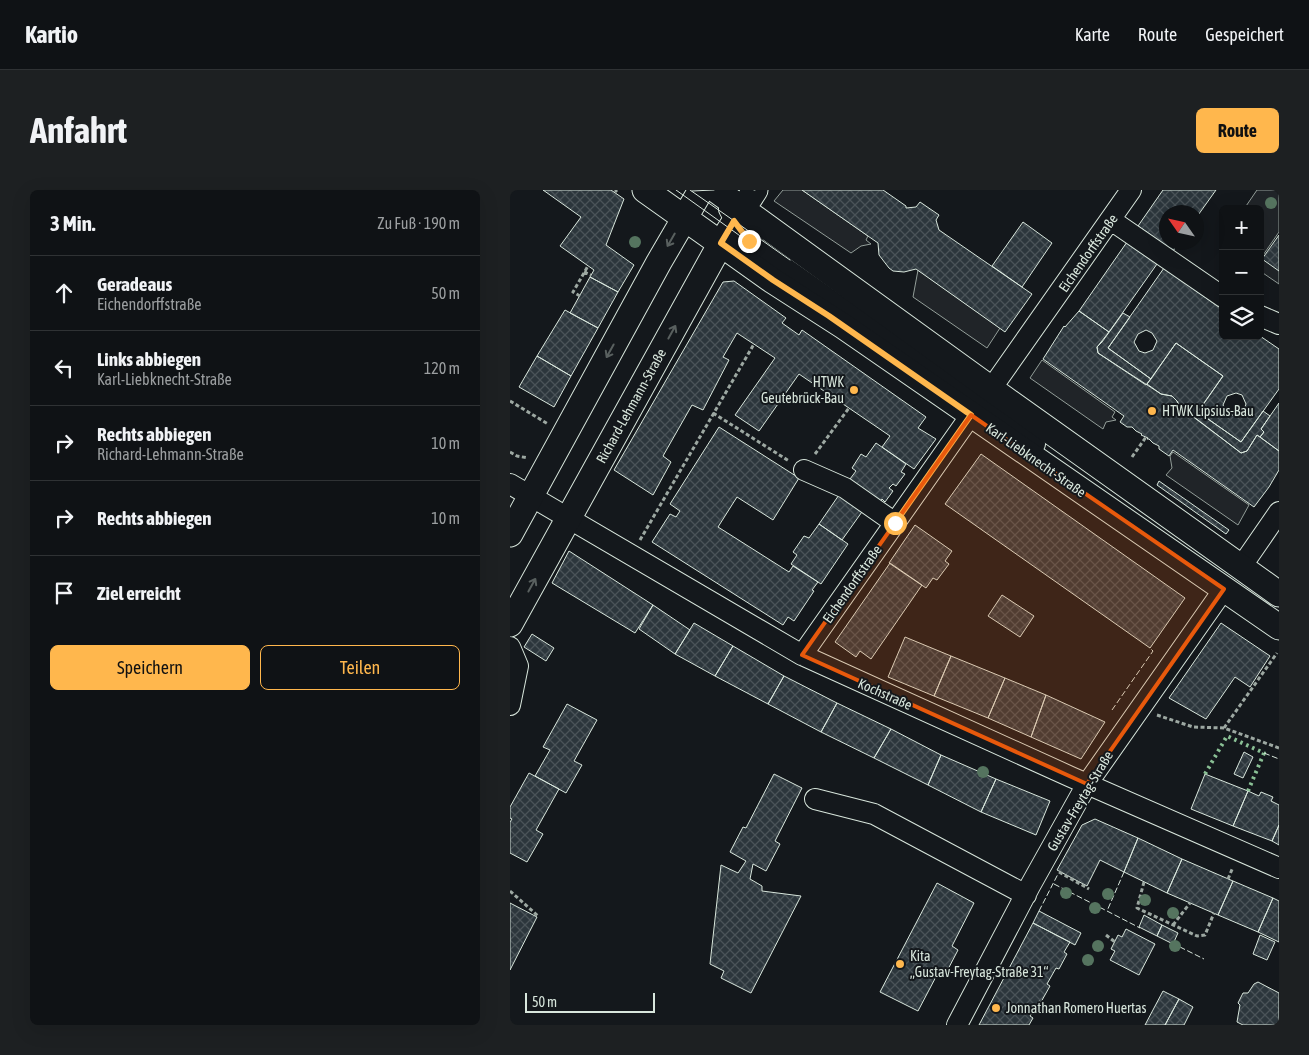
<!DOCTYPE html>
<html lang="de">
<meta charset="utf-8">
<style>
:root{--surface:#0f1215;--page:#1d2022;--text:#f1f3f6;--muted:#9b9ea0;--line:#2f3234;--accent:#ffb74d}
body{margin:0;font-family:"Asap Condensed",sans-serif;background:var(--page);color:var(--text)}
.controls{position:absolute;right:15px;top:15px;display:grid;overflow:hidden;border-radius:8px;box-shadow:0 5px 20px #0002}
.controls button{width:45px;height:45px;display:grid;place-items:center;padding:0;border:0;border-bottom:1px solid var(--line);background:var(--surface);color:var(--text);font:25px sans-serif}
.compass{position:absolute;left:649px;top:15px;width:45px;height:45px;border-radius:50%;background:var(--surface);box-shadow:0 5px 20px #0002;rotate:304deg}
.scale{position:absolute;left:15px;bottom:12px;width:130px;box-sizing:border-box;padding-left:5px;border:2px solid #d8e6dc;border-top:0;font-size:14px;line-height:18px;white-space:nowrap;color:#d8e6dc;-webkit-text-stroke:4px #14181c;paint-order:stroke}
.stop{position:absolute;width:15px;height:15px;margin:-11px;border:4px solid #ffb74d;border-radius:50%;background:#fff}
.stop.end{background:#ffb74d;border-color:#fff;box-shadow:0 1px 5px #0008}
.list{margin:0;padding:0;list-style:none}
h2{display:flex;justify-content:space-between;align-items:center;height:65px;margin:0;padding:0 20px;font-size:21px}
h2 small{font-size:16px;font-weight:400;color:var(--muted)}
.list li{display:grid;grid-template-columns:32px 1fr auto;gap:15px;align-items:center;box-sizing:border-box;height:75px;padding:0 20px;border-top:1px solid var(--line)}
.list b{display:block;font-size:19px;white-space:nowrap}
.list p{margin:0;font-size:16px;white-space:nowrap;color:var(--muted)}
.list em{font-size:16px;font-style:normal;color:var(--muted)}
.actions{display:flex;gap:10px;padding:15px 20px}
.actions a{flex:1;padding:11px 0;border:1px solid var(--accent);border-radius:8px;text-align:center;font-size:18px;color:var(--accent)}
.actions .main{background:var(--accent);color:#111}
.icon{flex:none;width:28px;height:28px;fill:none;stroke:currentColor;stroke-width:2;stroke-linecap:round;stroke-linejoin:round}
.map{position:relative;flex:none;width:769px;height:835px;overflow:hidden;border-radius:8px}
header{display:flex;align-items:center;gap:30px;box-sizing:border-box;height:70px;padding:0 25px;background:var(--surface);border-bottom:1px solid var(--line)}
header strong{font-size:24px}
nav{display:flex;gap:28px;margin-inline-start:auto;font-size:18px}
.intro{display:flex;align-items:center;justify-content:space-between;box-sizing:border-box;height:120px;padding:0 30px}
h1{margin:0;font-size:35px}
.button{padding:12px 22px;border-radius:8px;background:var(--accent);color:#111;font-size:18px;font-weight:700}
main{display:flex;gap:30px;padding:0 30px}
aside{flex:1;background:var(--surface);border-radius:8px;box-shadow:0 5px 20px #0002}
.map>svg:first-child{display:block}
</style>
<header>
<strong>Kartio</strong>
<nav><a>Karte</a><a>Route</a><a>Gespeichert</a></nav>
</header>
<div class="intro"><h1>Anfahrt</h1><a class="button">Route</a></div>
<main>
<aside>
<h2>3 Min.<small>Zu Fuß · 190 m</small></h2>
<ul class="list">
<li><svg class="icon" aria-label="ahead" viewBox="0 0 24 24"><path d="M12 20V5M6 11l6-6 6 6"/></svg><div><b>Geradeaus</b><p>Eichendorffstraße</p></div><em>50 m</em></li>
<li><svg class="icon" aria-label="left" viewBox="0 0 24 24"><path d="M17 20v-9H6M10 6l-5 5 5 5"/></svg><div><b>Links abbiegen</b><p>Karl-Liebknecht-Straße</p></div><em>120 m</em></li>
<li><svg class="icon" aria-label="right" viewBox="0 0 24 24"><path d="M7 20v-9h11M14 6l5 5-5 5"/></svg><div><b>Rechts abbiegen</b><p>Richard-Lehmann-Straße</p></div><em>10 m</em></li>
<li><svg class="icon" aria-label="right" viewBox="0 0 24 24"><path d="M7 20v-9h11M14 6l5 5-5 5"/></svg><div><b>Rechts abbiegen</b></div><em>10 m</em></li>
<li><svg class="icon" aria-label="arrive" viewBox="0 0 24 24"><path d="M6 21V4h12l-3 4 3 4H6"/></svg><div><b>Ziel erreicht</b></div></li>
</ul>
<div class="actions"><a class="main">Speichern</a><a>Teilen</a></div>
</aside>
<div class="map">
<svg width="769" height="835" viewBox="0 0 769 835">
<defs>
<pattern id="building-cross-hatch" width="8" height="8" patternUnits="userSpaceOnUse" patternTransform="scale(1.25)"><rect width="8" height="8" fill="#2c363c"/><path d="M0 0l8 8M0 8l8-8" fill="none" stroke="#4a5358"/></pattern>
</defs>
<rect width="100%" height="100%" fill="#14181c"/>
<path fill="#202428" stroke="#939e99" d="M273,0H292L358,46L356,50L361,54L351,56L341,63L264,11Z
M747,0H769V42L751,68L769,80V94L750,81V19H734Z
M408,80L490,138L477,158L403,107Z
M532,170L605,222L602,227L606,230L596,232L593,239L520,188Z
M663,262L739,315L728,335L656,285L662,278L660,266Z"/>
<path fill="url(#building-cross-hatch)" stroke="#d8e6dc" fill-rule="evenodd" d="M33,0H101L114,9L96,55L124,75L108,102L80,87L84,80L50,56L71,27Z
M292,0H373L396,16V18L406,17L410,12L429,25L426,30L429,40L522,104L495,142L406,79L394,82L383,81L379,78L369,65L368,53Z
M653,0H706L686,28V22H656V52H669L663,61L628,36Z
M513,32L542,53L512,97L482,76Z
M769,45V81L752,69Z
M617,52L647,74L599,142L569,121Z
M654,78L713,120V146H750L769,159V199L731,252L688,222L713,186L666,153L641,189L598,158ZM636,140L642,143L647,151L643,160L635,163L629,161L624,152L628,144ZM726,203L732,205L736,214L733,222L724,226L716,221L713,215L717,206Z
M80,87L108,102L88,138L60,123Z
M224,91L276,128L272,133L289,145L292,140L416,227L408,238L426,249L404,279L372,257L380,246L289,184L249,241L225,225L265,168L227,143L213,167L219,170L193,220L182,215L153,266L161,272L143,305L104,280L213,92Z
M55,120L88,138L61,186L27,166Z
M569,121L599,142L587,157L588,163L651,204L662,206L667,211L670,217L726,259L731,263L737,261L747,245L769,261V280L759,297L744,317L663,260L659,266L649,259V256L643,253L639,249H637L638,248L631,245L632,244L626,241L622,237H617L610,232L614,226L533,169L554,136L555,137Z
M613,123L620,127L598,158L641,189L636,195L588,163L587,157L592,152Z
M666,153L713,186L684,227L670,217L667,211L662,206L651,204L637,194Z
M27,166L61,186L44,217L9,197Z
M769,213V261L750,247L754,242L751,239Z
M753,221L760,226L751,239L754,242L750,247L747,245L737,261L731,263L684,227L688,222L731,252Z
M209,237L289,288L263,330L227,307L208,337L279,382L283,376L308,392L302,400L304,401L284,431L278,427L273,435L142,352L160,324L166,327L170,321L160,314Z
M366,253L396,274L391,282L395,284L386,296L383,294L379,298L383,301L375,312L372,309L368,315L337,293L346,281L342,278L351,264L356,267Z
M471,264L675,408L640,458L435,314Z
M649,291L719,340L716,344L647,295Z
M331,302L354,319L332,350L309,334Z
M309,334L338,354L311,394L281,374L287,365L283,362L294,346L299,348Z
M405,335L442,361L435,371L439,374L427,390L423,388L416,398L379,373Z
M59,361L143,415L125,443L42,393Z
M380,373L412,395L361,469L350,461L346,467L325,452Z
M492,405L524,426L510,447L478,426Z
M143,415L180,440L165,464L129,439Z
M184,433L223,456L205,486L165,464Z
M711,433L760,466L740,497L725,487L696,529L659,508Z
M22,444L44,458L36,471L14,457Z
M395,447L441,466L424,506L378,487Z
M223,456L274,486L258,514L205,486Z
M441,466L495,488L478,528L424,506Z
M274,486L327,513L311,542L258,514Z
M495,488L536,505L521,547L478,528Z
M536,505L595,532L571,569L521,547Z
M327,513L381,539L364,568L311,542Z
M57,514L87,530L64,571L72,575L56,603L25,586L40,560L33,557Z
M381,539L431,565L418,595L364,568Z
M734,562L743,567L733,588L724,584Z
M431,565L486,589L471,622L418,595Z
M19,583L49,599L26,640L33,644L17,672L0,663V632L2,629L0,628V617Z
M264,584L292,598L265,651L270,654L256,681L243,674L240,689L252,696V701L291,706L241,803L211,788L214,781L200,774L211,675L228,683L236,671L220,662L233,637L236,638Z
M695,584L738,601L723,636L681,619Z
M486,589L540,611L526,645L471,622Z
M738,601L749,606L751,602L763,607L761,611L769,615V635L762,651L723,636Z
M585,629L628,648L614,682L590,670L577,696L547,680L572,635Z
M769,635V655L762,651Z
M628,648L672,669L657,703L614,682Z
M672,669L723,691L708,725L657,703Z
M723,691L763,708L748,742L708,725Z
M427,693L464,713L442,756L448,760L435,785L429,781L408,821L370,802Z
M763,708L769,711V752L748,742Z
M0,713L27,727L0,780Z
M529,721L571,743L565,755L523,733Z
M634,725L652,735L647,746L629,737Z
M523,733L560,752L554,762L557,764L549,779L546,778L537,794L540,796L531,812L529,811L520,826L523,828L519,835H469Z
M652,735L668,743L663,754L647,746Z
M616,739L645,754L629,785L600,770L605,761L601,759L608,745L612,747Z
M750,745L765,752L757,770L743,764Z
M748,792L769,803V835H733L727,832L730,815L728,813L733,803H738L744,794Z
M653,801L669,809L655,835H635Z
M669,809L683,817L674,835H655Z"/>
<g fill="none" stroke-linecap="round" stroke-linejoin="round">
<defs>
<path id="minor" d="M219,19L230,40L247,58L525,254
M601,30L713,107
M750,126L769,134
M481,199L621,0
M294,280L335,298L385,333
M0,294L292,465L561,587L769,678
M731,377L769,322
M0,457L8,476L0,515
M292,465L461,225
M305,609L364,624L516,705
M447,835L520,696L577,594L714,399"/>
<path id="major" d="M135,0L263,91L333,136L769,437
M206,0L481,199L769,404
M0,344L149,72L191,0
M0,434L211,53L245,0"/>
</defs>
<use href="#minor" stroke="#d8e6dc" stroke-width="22"/>
<use href="#major" stroke="#d8e6dc" stroke-width="27"/>
<path stroke="#9da8a2" stroke-width="3" stroke-dasharray="4 2.5" stroke-linecap="butt" d="M105,2L107,0
M74,82L81,85
M70,106L63,102L78,76
M0,211L38,234
M203,223L279,271
M0,262L7,266L18,268
M305,264L339,218
M622,267L636,247
M130,350L244,154
M647,525L683,537L714,538L769,558
M714,538L767,463
M549,682L579,699
M718,689L723,677
M634,692L627,718L687,746L695,745L704,723
M0,701L28,726
M663,735L680,713
M596,745L605,752"/>
<use href="#minor" stroke="#14181c" stroke-width="20"/>
<use href="#major" stroke="#14181c" stroke-width="25"/>
<path stroke="#d8e6dc" stroke-width="1" d="M166,0L247,58
M180,0L280,70
M244,0H245
M182,1L204,0"/>
<path stroke="#8ac095" stroke-width="4" stroke-dasharray="2.5 4" stroke-linecap="butt" d="M695,584L717,546L754,563L738,601"/>
<path stroke="#d8e6dc" stroke-width="1" stroke-dasharray="6 2.5" stroke-linecap="butt" d="M602,520L643,461L640,458
M754,563L769,569
M614,682L597,721L630,738
M544,694L597,721
M529,721L548,684
M662,753L694,769"/>
</g>
<g fill="#55745f">
<circle cx="761" cy="13" r="6"/>
<circle cx="125" cy="52" r="6"/>
<circle cx="473" cy="582" r="6"/>
<circle cx="556" cy="703" r="6"/>
<circle cx="598" cy="704" r="6"/>
<circle cx="635" cy="710" r="6"/>
<circle cx="585" cy="718" r="6"/>
<circle cx="663" cy="723" r="6"/>
<circle cx="588" cy="756" r="6"/>
<circle cx="665" cy="756" r="6"/>
<circle cx="578" cy="770" r="6"/>
</g>
<defs><path id="oneway-shaft" d="M-6 0H5M1.5-3L5.5 0L1.5 3" fill="none" stroke-width="1.6" stroke-linecap="round" stroke-linejoin="round" transform="scale(1.25)"/></defs>
<g stroke="#59605f">
<use href="#oneway-shaft" transform="translate(161 50) rotate(120)"/>
<use href="#oneway-shaft" transform="translate(162 142) rotate(-61)"/>
<use href="#oneway-shaft" transform="translate(100 161) rotate(119)"/>
<use href="#oneway-shaft" transform="translate(22 395) rotate(-61)"/>
</g>
<g fill="none" stroke-linecap="round" stroke-linejoin="round">
<path stroke="#ffb74d" stroke-width="6" d="M239,51L224,31L211,53L263,90L319,126L461,225L385,333"/>
</g>
<path fill="#e8590c" fill-opacity="0.2" stroke="#e8590c" stroke-width="4" stroke-linejoin="round" d="M461,225L714,399L577,594L292,465Z"/>
<g fill="#ffb74d" stroke="#14181c" stroke-width="2">
<circle cx="344" cy="200" r="5"/>
<circle cx="642" cy="221" r="5"/>
<circle cx="390" cy="774" r="5"/>
<circle cx="486" cy="818" r="5"/>
</g>
<g text-anchor="middle" stroke-width="4" stroke-linejoin="round" paint-order="stroke">
<g font-size="14" fill="#d8e6dc" stroke="#14181c">
<text transform="translate(578 63) rotate(-55)" y="5">Eichendorffstraße</text>
<text transform="translate(121 216) rotate(-61)" y="5">Richard-Lehmann-Straße</text>
<text transform="translate(526 270) rotate(35)" y="5">Karl-Liebknecht-Straße</text>
<text transform="translate(342 394) rotate(-55)" y="5">Eichendorffstraße</text>
<text transform="translate(375 504) rotate(24)" y="5">Kochstraße</text>
<text transform="translate(570 611) rotate(-59)" y="5">Gustav-Freytag-Straße</text>
</g>
<g font-size="14" fill="#d8e6dc" stroke="#14181c" text-anchor="start">
<text x="334" y="197" text-anchor="end">HTWK<tspan x="334" dy="16">Geutebrück-Bau</tspan></text>
<text x="652" y="226">HTWK Lipsius-Bau</text>
<text x="400" y="771">Kita<tspan x="400" dy="16">„Gustav-Freytag-Straße 31“</tspan></text>
<text x="496" y="823">Jonnathan Romero Huertas</text>
</g>
</g>
</svg>
<div class="controls">
<button>+</button>
<button>−</button>
<button><svg class="icon" aria-label="layers" viewBox="0 0 24 24"><path d="M12 4l9 5-9 5-9-5zM3 14l9 5 9-5"/></svg></button>
</div>
<svg class="compass" viewBox="-18 -18 36 36"><path d="M0-13l5 13h-10z" fill="#e53935"/><path d="M0 13l5-13h-10z" fill="#9b9ea0"/></svg>
<div class="scale">50 m</div>
<div class="stop" style="left:385px;top:333px"></div>
<div class="stop end" style="left:239px;top:51px"></div>
</div>
</main>
